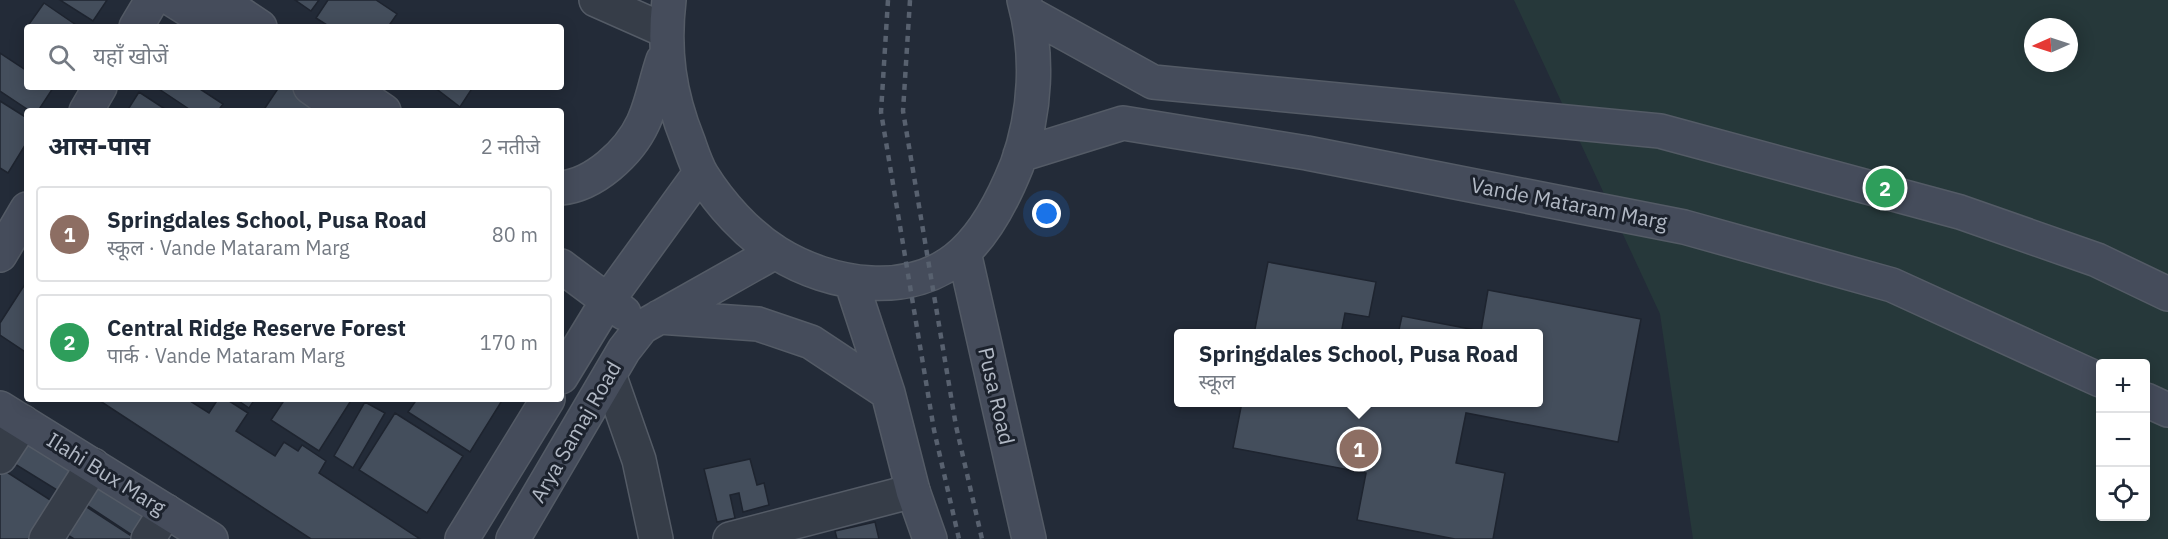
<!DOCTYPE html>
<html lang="hi">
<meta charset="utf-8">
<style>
:root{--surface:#fff;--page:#f6f6f7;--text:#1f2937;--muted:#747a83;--line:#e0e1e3;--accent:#0b8043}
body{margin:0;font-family:"IBM Plex Sans","Noto Sans Devanagari",sans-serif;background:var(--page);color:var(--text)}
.controls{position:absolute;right:18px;bottom:18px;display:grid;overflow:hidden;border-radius:6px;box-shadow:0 3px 15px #0003}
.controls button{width:54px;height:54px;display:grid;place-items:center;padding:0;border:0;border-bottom:2px solid var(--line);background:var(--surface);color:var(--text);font:30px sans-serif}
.compass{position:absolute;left:2024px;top:18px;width:54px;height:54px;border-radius:50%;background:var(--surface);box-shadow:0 3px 15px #0003;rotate:267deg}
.you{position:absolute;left:1047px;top:214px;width:21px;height:21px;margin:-15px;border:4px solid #fff;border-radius:50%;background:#1a73e8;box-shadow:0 0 0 9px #1a73e833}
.badge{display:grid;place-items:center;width:39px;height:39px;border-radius:50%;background:var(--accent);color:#fff;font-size:20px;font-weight:700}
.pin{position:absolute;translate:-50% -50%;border:3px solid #fff;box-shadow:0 2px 6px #0006}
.popup{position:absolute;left:1174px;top:329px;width:369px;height:78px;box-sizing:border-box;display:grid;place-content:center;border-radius:6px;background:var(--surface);filter:drop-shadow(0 2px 4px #0005);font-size:20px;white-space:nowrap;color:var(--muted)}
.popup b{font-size:22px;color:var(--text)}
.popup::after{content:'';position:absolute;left:50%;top:100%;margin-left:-12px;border:12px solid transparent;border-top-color:var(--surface)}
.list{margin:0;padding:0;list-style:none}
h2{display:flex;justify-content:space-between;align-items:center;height:78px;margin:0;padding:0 24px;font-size:26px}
h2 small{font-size:20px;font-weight:400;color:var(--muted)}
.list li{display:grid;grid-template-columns:39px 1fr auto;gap:18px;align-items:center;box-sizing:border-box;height:96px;margin:0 12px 12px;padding:0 12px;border:2px solid var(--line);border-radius:6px}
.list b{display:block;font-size:22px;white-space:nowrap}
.list p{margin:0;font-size:20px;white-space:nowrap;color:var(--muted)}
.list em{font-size:20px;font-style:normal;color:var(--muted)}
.icon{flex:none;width:33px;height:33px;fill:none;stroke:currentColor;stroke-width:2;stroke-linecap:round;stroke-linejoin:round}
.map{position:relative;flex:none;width:2168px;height:539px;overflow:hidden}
.search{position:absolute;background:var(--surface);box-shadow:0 3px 15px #0003;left:24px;top:24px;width:540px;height:66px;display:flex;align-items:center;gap:15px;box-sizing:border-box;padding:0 21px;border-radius:6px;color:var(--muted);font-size:22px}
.panel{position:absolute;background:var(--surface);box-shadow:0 3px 15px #0003;left:24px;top:108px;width:540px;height:294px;border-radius:6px}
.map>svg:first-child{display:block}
</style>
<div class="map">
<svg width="2168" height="539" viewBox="0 0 2168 539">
<rect width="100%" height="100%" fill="#232b38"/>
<path fill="#26383a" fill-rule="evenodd" d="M1514,0H2168V539H1693L1660,314ZM2033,27H2069V63H2033ZM2100,364H2146V516H2100Z"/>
<path fill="#444e5c" stroke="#1e242f" stroke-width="1.5" d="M60,0H107L93,21Z
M295,0H319L311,11Z
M328,0H376L397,14L388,27H330L316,18Z
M44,3L79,27H27Z
M0,53L27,71V87L53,88L38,111H30L0,91Z
M156,87H197L223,104L218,111H192Z
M279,87H303L317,97L308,111H263Z
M434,87H473L460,107Z
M139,92L168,111H127Z
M0,101L27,118V142L8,173L0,168Z
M1268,262L1376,282L1369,317L1345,313L1341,334H1254Z
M27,281V353L0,335V323Z
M1488,290L1641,319L1618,442L1466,413L1456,463L1505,473L1493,539H1455L1357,520L1366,473L1233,448L1242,402H1376L1391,405V402H1539V334H1398L1402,316L1481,331Z
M97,399H187L209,413L218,399H226L248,413L236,431L275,456L284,442L298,451L302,445L326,461L319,473L420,539H311Z
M236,399H255L249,408Z
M285,399H352L319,451L271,420Z
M417,399H503L470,452L408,412Z
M365,402L385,413L353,468L334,456Z
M395,413L463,456L427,513L359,470Z
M26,435L81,468L65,495L10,461Z
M750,459L757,485L764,483L769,505L743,512L739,493L730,495L735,518L717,522L704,469Z
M2,469L55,503L32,539H0V472Z
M98,470L160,511L138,539L79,500Z
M82,504L136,539H74L63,532Z
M875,522L879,539H837L835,531Z"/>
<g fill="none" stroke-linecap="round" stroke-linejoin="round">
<defs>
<path id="street" d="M596,0L666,31
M610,377L639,460L656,539
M0,457L23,422
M46,539L93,465
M148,539L166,511
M730,539L913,491"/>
<path id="secondary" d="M173,0L216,27
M220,0L260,27
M669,0C663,51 669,94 688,141C692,152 696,165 702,175C720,204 747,234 777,253C830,286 912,300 963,253C987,231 1005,195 1017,165C1036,112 1039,54 1024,0
M1028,13L1153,82L1660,131L1960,212L2097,260L2168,294
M136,27L152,0
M310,87L344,111
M349,87L384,111
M86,111L100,87
M1020,155L1123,123L1307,153L1684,227L1892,285L2100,380
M561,188C594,185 629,153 643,123C652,104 656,80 663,60
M964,252L1029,539
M0,255L27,209
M561,266L624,313
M851,281L888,393L913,491L930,539
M659,317L758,324L811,342L888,393
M561,377L608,300L700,173
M2146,400L2168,410
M0,408L211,539
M462,539L548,399
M513,539L624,350L642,327L775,252"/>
</defs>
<use href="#street" stroke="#545b66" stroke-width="36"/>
<use href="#secondary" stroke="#545b66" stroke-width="36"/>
<use href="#street" stroke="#363d48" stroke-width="33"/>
<use href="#secondary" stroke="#454c5b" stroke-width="33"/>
<path stroke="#58616f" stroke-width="4.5" stroke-dasharray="6 6" stroke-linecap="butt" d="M888,0L881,112L934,430L959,539
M910,0L903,111L956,426L982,539"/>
</g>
<g text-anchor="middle" stroke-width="6" stroke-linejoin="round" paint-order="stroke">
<g font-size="21" fill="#b1b8c4" stroke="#1c222d">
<text transform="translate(1569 204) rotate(11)" y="7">Vande Mataram Marg</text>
<text transform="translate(996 396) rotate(77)" y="7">Pusa Road</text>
<text transform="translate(576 432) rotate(-60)" y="7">Arya Samaj Road</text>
<text transform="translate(106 474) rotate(32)" y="7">Ilahi Bux Marg</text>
</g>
</g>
</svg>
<div class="controls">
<button>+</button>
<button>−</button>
<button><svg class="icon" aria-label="locate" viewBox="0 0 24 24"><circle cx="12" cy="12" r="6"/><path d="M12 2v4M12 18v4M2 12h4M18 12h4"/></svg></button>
</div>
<svg class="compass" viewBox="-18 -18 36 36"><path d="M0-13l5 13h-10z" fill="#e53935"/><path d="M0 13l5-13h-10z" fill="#747a83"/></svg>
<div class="you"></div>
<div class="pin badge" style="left:1359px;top:449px;background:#8d6e63">1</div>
<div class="popup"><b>Springdales School, Pusa Road</b>स्कूल</div>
<div class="pin badge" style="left:1885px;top:188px;background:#2e9e5b">2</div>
<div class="search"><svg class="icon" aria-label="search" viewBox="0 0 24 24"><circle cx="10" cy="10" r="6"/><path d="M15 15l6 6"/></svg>यहाँ खोजें</div>
<section class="panel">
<h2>आस-पास<small>2 नतीजे</small></h2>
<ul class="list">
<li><span class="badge" style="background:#8d6e63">1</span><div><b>Springdales School, Pusa Road</b><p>स्कूल · Vande Mataram Marg</p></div><em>80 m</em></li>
<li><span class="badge" style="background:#2e9e5b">2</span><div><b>Central Ridge Reserve Forest</b><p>पार्क · Vande Mataram Marg</p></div><em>170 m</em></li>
</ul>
</section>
</div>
